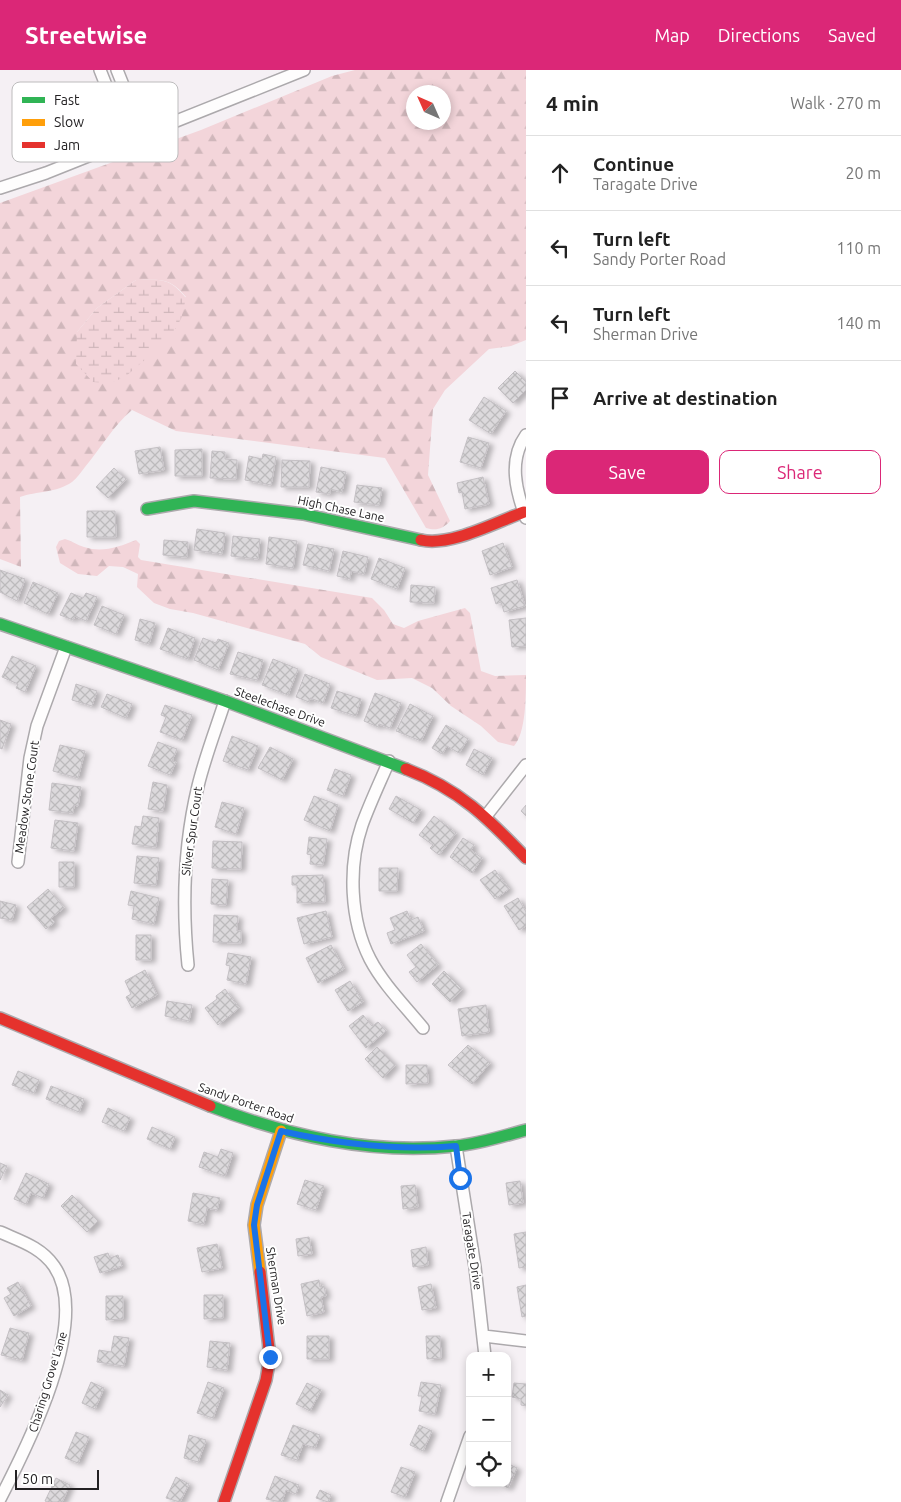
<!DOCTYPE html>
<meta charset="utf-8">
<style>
:root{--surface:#fff;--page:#f6f6f6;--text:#222;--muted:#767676;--line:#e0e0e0;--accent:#db2777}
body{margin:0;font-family:Ubuntu,sans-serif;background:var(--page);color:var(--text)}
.controls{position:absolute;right:15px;bottom:15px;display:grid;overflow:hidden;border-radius:10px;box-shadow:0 2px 8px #0003}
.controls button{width:45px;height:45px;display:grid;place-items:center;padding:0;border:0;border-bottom:1px solid var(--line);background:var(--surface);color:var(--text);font:25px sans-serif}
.compass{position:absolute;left:406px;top:15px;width:45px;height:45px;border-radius:50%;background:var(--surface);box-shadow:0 2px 8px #0003;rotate:315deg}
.scale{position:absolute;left:15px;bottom:12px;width:84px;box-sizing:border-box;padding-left:5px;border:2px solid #232123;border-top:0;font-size:14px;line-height:18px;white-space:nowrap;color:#232123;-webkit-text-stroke:4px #fff;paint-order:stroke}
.stop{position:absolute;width:15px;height:15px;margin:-11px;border:4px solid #1a73e8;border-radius:50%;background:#fff}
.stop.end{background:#1a73e8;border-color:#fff;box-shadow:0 1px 5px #0008}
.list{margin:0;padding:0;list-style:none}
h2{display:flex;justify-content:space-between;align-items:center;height:65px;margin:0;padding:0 20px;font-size:21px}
h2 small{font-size:16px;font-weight:400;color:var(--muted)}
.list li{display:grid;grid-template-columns:32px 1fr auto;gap:15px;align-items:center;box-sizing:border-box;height:75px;padding:0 20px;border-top:1px solid var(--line)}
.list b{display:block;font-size:19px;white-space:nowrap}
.list p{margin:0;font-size:16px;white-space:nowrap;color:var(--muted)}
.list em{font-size:16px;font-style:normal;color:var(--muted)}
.actions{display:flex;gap:10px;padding:15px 20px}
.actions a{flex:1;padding:11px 0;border:1px solid var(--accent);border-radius:10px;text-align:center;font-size:18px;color:var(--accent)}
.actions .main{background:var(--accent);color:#fff}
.icon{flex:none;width:28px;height:28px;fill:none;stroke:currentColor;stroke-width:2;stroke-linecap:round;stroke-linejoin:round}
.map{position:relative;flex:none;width:526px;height:1432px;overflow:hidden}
header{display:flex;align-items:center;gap:30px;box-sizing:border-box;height:70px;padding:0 25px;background:var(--accent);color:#fff}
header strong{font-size:24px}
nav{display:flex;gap:28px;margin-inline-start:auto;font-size:18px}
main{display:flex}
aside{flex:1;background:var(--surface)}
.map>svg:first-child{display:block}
</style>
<header>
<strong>Streetwise</strong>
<nav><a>Map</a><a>Directions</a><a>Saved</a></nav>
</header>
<main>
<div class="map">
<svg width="526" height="1432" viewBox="0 0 526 1432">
<defs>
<pattern id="forest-firs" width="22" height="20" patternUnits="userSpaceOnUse" patternTransform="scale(1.25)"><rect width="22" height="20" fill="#f3d5da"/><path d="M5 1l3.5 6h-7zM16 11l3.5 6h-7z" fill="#d0b7bb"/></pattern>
<pattern id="wetland-marsh" width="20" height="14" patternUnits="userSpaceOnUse" patternTransform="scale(1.25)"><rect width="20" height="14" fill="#f3d5da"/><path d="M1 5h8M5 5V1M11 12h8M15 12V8" fill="none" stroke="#d0b7bb"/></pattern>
<pattern id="building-cross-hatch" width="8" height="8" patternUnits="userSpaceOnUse" patternTransform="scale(1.25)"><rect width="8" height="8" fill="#dcd9dc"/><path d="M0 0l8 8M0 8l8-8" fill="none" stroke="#bcbabc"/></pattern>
<filter id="shadow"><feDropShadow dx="4.5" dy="2.5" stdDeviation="2.5" flood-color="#0004"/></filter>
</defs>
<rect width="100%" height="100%" fill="#f5f0f4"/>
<path fill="url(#forest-firs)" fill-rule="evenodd" d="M355,0H526V270L511,276L489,279L445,320L433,339L428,405L450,451C443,459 436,461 426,458L385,388L176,361L132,340C113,356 101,378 85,397C81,402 77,408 72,412C56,423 37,421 20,427L21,497L0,489V133L201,60L332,6ZM413,22H443V52H413ZM136,210C161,210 169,207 186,227L77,262L97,238Z
M65,469C72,471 77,475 84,477C102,483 119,477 136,470L140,474L138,487L141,490L372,528L384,540L393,554L404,558L418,551L465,538L470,543L481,601L495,606L526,605C526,626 526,663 514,676L498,672L481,656L451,636L432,618L412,608L377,610L321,587L305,574L193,543L170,539L154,533L137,517L138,504L123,497L109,496L97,506L78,504L60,493L56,477L59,471Z"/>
<path fill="url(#wetland-marsh)" d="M136,210C161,210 169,207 186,228L181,249L169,269L125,307L110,313L93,312L76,294L77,262L97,238Z"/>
<path fill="url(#building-cross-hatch)" stroke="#c4c0c4" filter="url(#shadow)" d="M515,301L526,312V320L513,333L498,318Z
M484,327L506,341L491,364L469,350Z
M468,367L489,373L481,398L460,392Z
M160,377L164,400L139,404L135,381Z
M202,379V406H175V380Z
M212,381L225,382V389L237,390L236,409L210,408Z
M263,384L276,387L271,415L245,410L249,386L262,389Z
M282,390L310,391L309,417H281Z
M321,397L346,402L342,422L330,419V424L316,422Z
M114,398L126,409L108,428L96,417Z
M483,407L489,434L465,439L462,422L459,423L457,413Z
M357,415L382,418L379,435L354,432Z
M87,441H115L116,467H87Z
M197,459L225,463L222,484L194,480Z
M233,466L260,469L258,489L231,486Z
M269,467L297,471L293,498L266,494Z
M164,470L188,472L187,487L163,485Z
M503,473L512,497L490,505L482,481Z
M308,474L334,479L329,501L303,495Z
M343,481L368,487L364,504L351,501L350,509L337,506Z
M379,488L405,498L397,519L371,509Z
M0,500L25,509L17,531L0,522Z
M517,510L525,536L504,542L501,532L496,534L491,518Z
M33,512L58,523L48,544L24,533Z
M411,515L435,517L434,533L410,532Z
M71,523L83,528L86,523L97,527L86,551L75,546L73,550L60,545Z
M102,536L124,545L116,564L94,555Z
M526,548V576L512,577L509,550Z
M140,549L155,553L149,574L135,570Z
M168,558L195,568L188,589L160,579Z
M203,568L216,573L218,569L229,573L218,600L194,590Z
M238,582L263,590L257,610L230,604Z
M12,586L36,596L25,622L16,618L18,614L2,607Z
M273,589L298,599L288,625L262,615Z
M305,604L330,614L323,633L310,628L309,632L296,627Z
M76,614L97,621L92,636L72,630Z
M337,621L361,629L356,646L331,638Z
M375,623L401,633L390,658L379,654L378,657L364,651Z
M107,624L132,634L126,648L101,637Z
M410,634L433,646L421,671L396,661Z
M165,635L192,645L182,670L160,662L166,647L161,645Z
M0,650L11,654L2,679L0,678Z
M446,655L468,669L459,683L447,676L442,684L432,678Z
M232,666L258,676L248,700L223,691Z
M158,672L177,679L172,691L176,692L170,705L148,696Z
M60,675L85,681L78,708L53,701Z
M270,677L293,689L282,710L258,698Z
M474,679L492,688L483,705L466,695Z
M335,699L351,705L343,726L327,720Z
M153,712L167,715L163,741L148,739Z
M52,713L81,717L78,736L74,735L73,743L49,740Z
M314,726L338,735L330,761L304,750Z
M396,726L421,740L413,753L389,739Z
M222,732L244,738L236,764L215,757Z
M526,735V746L521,741Z
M143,746L159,748L156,777L132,774L135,756L141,757Z
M434,746L456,763L439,785L430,778L433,775L419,765Z
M55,750L78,753L74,781L51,778Z
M309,767L327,769L323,795L310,794L311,785L307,784Z
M463,768L474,775L471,780L482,788L472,803L450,787Z
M213,771L242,772L241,799L212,798Z
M137,786L159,788L156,815L134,813Z
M59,792H74V817H59Z
M379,798H398L397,821H379Z
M495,800L509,819L495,829L480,810Z
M323,805L325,832L297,833V815H292V806Z
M212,809L228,810L226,835L211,834Z
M48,819L64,838L51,848L55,852L46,859L27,837Z
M131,821L159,828L154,854L132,849L134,836L128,835Z
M518,828L526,842V856L519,860L504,836Z
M0,831L16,835L12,850L0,848Z
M326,841L332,867L304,874L297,848Z
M407,841L411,850L418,847L424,861L391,874L387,863L395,860L390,848Z
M214,845L238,846L237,861H241V873L213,872Z
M136,865H151V890H136Z
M421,874L438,895L417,912L409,902L416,897L407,885Z
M331,875L344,899L318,913L306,888Z
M228,883L251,887L246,914L227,910L230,896L226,895Z
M145,900L157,925L132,938L126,927L131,924L125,911Z
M444,901L462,919L450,932L432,914Z
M350,911L363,932L348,941L335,920Z
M225,919L239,938L218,955L205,938L217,929L216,926Z
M167,931L192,935L189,951L165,946Z
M486,935L489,962L462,966L458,939Z
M363,945L372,956L378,952L386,961L366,978L349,956Z
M468,975L490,993L472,1014L448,995Z
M377,977L395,995L383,1008L365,989Z
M406,995H427L428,1013L406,1014Z
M18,1001L39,1010L34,1023L12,1015Z
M51,1016L84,1029L79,1042L46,1029Z
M108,1038L130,1048L124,1061L102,1052Z
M152,1057L175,1067L170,1079L147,1069Z
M221,1079L233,1083L225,1106L199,1097L204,1082L218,1087Z
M0,1093L7,1096L0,1110Z
M26,1103L49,1114L43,1128L31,1123L26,1134L14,1129Z
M305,1110L324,1116L316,1140L297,1134Z
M520,1111L523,1133L509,1135L506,1113Z
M415,1115L418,1137L403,1139L401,1116Z
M193,1123L220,1128L217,1140L207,1138L204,1154L188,1151Z
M72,1125L98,1151L87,1162L61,1136Z
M526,1162V1197L519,1198L514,1164Z
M309,1167L312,1184L298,1186L296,1169Z
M217,1174L222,1198L202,1202L197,1178Z
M426,1177L428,1195L413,1197L411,1180Z
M108,1183L110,1188L118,1185L122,1196L100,1203L94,1187Z
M319,1210L320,1217L324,1216L326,1226L321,1227L324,1242L307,1246L301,1214Z
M18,1212L31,1236L14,1246L4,1228L11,1224L7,1218Z
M431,1214L436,1238L422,1240L418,1217Z
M526,1215V1246L522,1247L517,1217Z
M204,1225H223V1248L204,1249Z
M106,1226H123V1249L106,1250Z
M10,1258L29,1263L22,1290L1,1285Z
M114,1266L129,1268L124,1296L97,1292L99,1280L111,1282Z
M307,1266H329V1289H307Z
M426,1266H440L441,1288L427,1289Z
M210,1271L230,1273L227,1300L207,1297Z
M91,1312L104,1318L95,1339L82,1333Z
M208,1312L224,1318L213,1348L197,1343Z
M421,1312L441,1315L435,1344L419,1341L422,1326H418Z
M307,1313L321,1320L310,1341L296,1334Z
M514,1313L526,1314V1336L521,1335V1329L512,1327Z
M0,1320L8,1325L0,1337Z
M293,1355L320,1365L315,1378L303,1374L297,1390L281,1385Z
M419,1355L432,1361L423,1381L410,1375Z
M76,1362L89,1367L78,1393L65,1388Z
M189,1365L206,1370L198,1392L184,1388Z
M507,1393L517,1398L508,1418L499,1413H507Z
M401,1397L415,1402L405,1427L391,1422Z
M275,1406L299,1415L296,1424L286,1420L282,1432L266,1429Z
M176,1407L189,1414L180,1432L166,1428Z
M56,1408L70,1415L62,1432H47L45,1431Z
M320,1420L331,1425L328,1432L316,1428Z"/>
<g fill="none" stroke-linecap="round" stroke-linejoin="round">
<defs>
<path id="street" d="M100,0L128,71
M117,0L143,65
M0,118L46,103L304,0
M526,365C508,390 516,421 526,448
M389,691C380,712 370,733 362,755C348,796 350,850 370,889C383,914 405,936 423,958
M486,746L526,695
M18,792L30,688L37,656L66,577
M188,895C182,836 184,774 198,716C205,687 216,659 225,631
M456,1076L475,1197L485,1286
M0,1162C20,1171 41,1177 54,1196C92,1250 27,1377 0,1429
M484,1266L526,1271
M447,1432L470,1366"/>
<path id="fast" d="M147,439L194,431L303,444L421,470
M0,554L225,631L406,699
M210,1036C289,1066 371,1085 456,1076C479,1074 503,1066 526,1060"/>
<path id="slow" d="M260,1202L254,1155L257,1135L281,1061"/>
<path id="jam" d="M421,470C450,477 496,452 524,442
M406,699C459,719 488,748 526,788
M0,948L210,1036
M224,1432L266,1310L270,1287L260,1202"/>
</defs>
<use href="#street" stroke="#aca9ac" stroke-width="14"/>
<use href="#fast" stroke="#aca9ac" stroke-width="14"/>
<use href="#slow" stroke="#aca9ac" stroke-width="14"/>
<use href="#jam" stroke="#aca9ac" stroke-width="14"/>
<use href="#street" stroke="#fefdfd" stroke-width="11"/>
<use href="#fast" stroke="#30b455" stroke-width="11"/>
<use href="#slow" stroke="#ff9f0a" stroke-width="11"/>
<use href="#jam" stroke="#e5322d" stroke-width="11"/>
</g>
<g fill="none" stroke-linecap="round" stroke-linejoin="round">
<path stroke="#1a73e8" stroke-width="6" d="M270,1287L254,1155L257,1135L281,1061C339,1074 396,1081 456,1076L460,1108"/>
</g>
<g text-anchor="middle" stroke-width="4" stroke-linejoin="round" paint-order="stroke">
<g font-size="12" fill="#232123" stroke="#fff">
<text transform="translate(341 439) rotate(12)" y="4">High Chase Lane</text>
<text transform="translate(280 637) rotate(20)" y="4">Steelechase Drive</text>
<text transform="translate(27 727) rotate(-82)" y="4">Meadow Stone Court</text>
<text transform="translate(192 761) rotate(-82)" y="4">Silver Spur Court</text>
<text transform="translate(246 1033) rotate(19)" y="4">Sandy Porter Road</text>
<text transform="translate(472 1181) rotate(81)" y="4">Taragate Drive</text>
<text transform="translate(276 1216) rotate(81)" y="4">Sherman Drive</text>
<text transform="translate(48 1312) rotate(-73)" y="4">Charing Grove Lane</text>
</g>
</g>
<rect x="12" y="12" width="166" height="80" rx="8" fill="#fff" stroke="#bdbcbd" stroke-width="1"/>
<rect x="22" y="27" width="23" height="6" fill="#30b455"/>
<rect x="22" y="49" width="23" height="7" fill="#ff9f0a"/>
<rect x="22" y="72" width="23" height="6" fill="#e5322d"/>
<g font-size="14" fill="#232123">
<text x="54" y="35">Fast</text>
<text x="54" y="57">Slow</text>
<text x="54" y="80">Jam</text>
</g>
</svg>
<div class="controls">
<button>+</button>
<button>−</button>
<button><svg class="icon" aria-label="locate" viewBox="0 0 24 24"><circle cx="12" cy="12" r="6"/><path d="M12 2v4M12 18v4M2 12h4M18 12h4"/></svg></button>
</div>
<svg class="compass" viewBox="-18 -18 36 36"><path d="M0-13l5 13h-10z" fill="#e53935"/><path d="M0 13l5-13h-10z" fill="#767676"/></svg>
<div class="scale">50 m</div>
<div class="stop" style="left:460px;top:1108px"></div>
<div class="stop end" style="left:270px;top:1287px"></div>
</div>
<aside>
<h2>4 min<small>Walk · 270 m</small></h2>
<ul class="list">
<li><svg class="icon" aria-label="ahead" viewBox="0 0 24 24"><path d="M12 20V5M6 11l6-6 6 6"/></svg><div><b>Continue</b><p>Taragate Drive</p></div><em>20 m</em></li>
<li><svg class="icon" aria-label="left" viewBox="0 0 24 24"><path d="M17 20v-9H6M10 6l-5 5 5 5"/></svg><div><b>Turn left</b><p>Sandy Porter Road</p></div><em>110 m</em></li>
<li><svg class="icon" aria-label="left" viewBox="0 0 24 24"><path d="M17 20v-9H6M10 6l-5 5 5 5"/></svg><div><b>Turn left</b><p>Sherman Drive</p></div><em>140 m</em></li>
<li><svg class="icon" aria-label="arrive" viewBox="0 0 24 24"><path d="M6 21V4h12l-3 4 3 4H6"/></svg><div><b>Arrive at destination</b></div></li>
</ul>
<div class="actions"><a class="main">Save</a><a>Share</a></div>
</aside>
</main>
